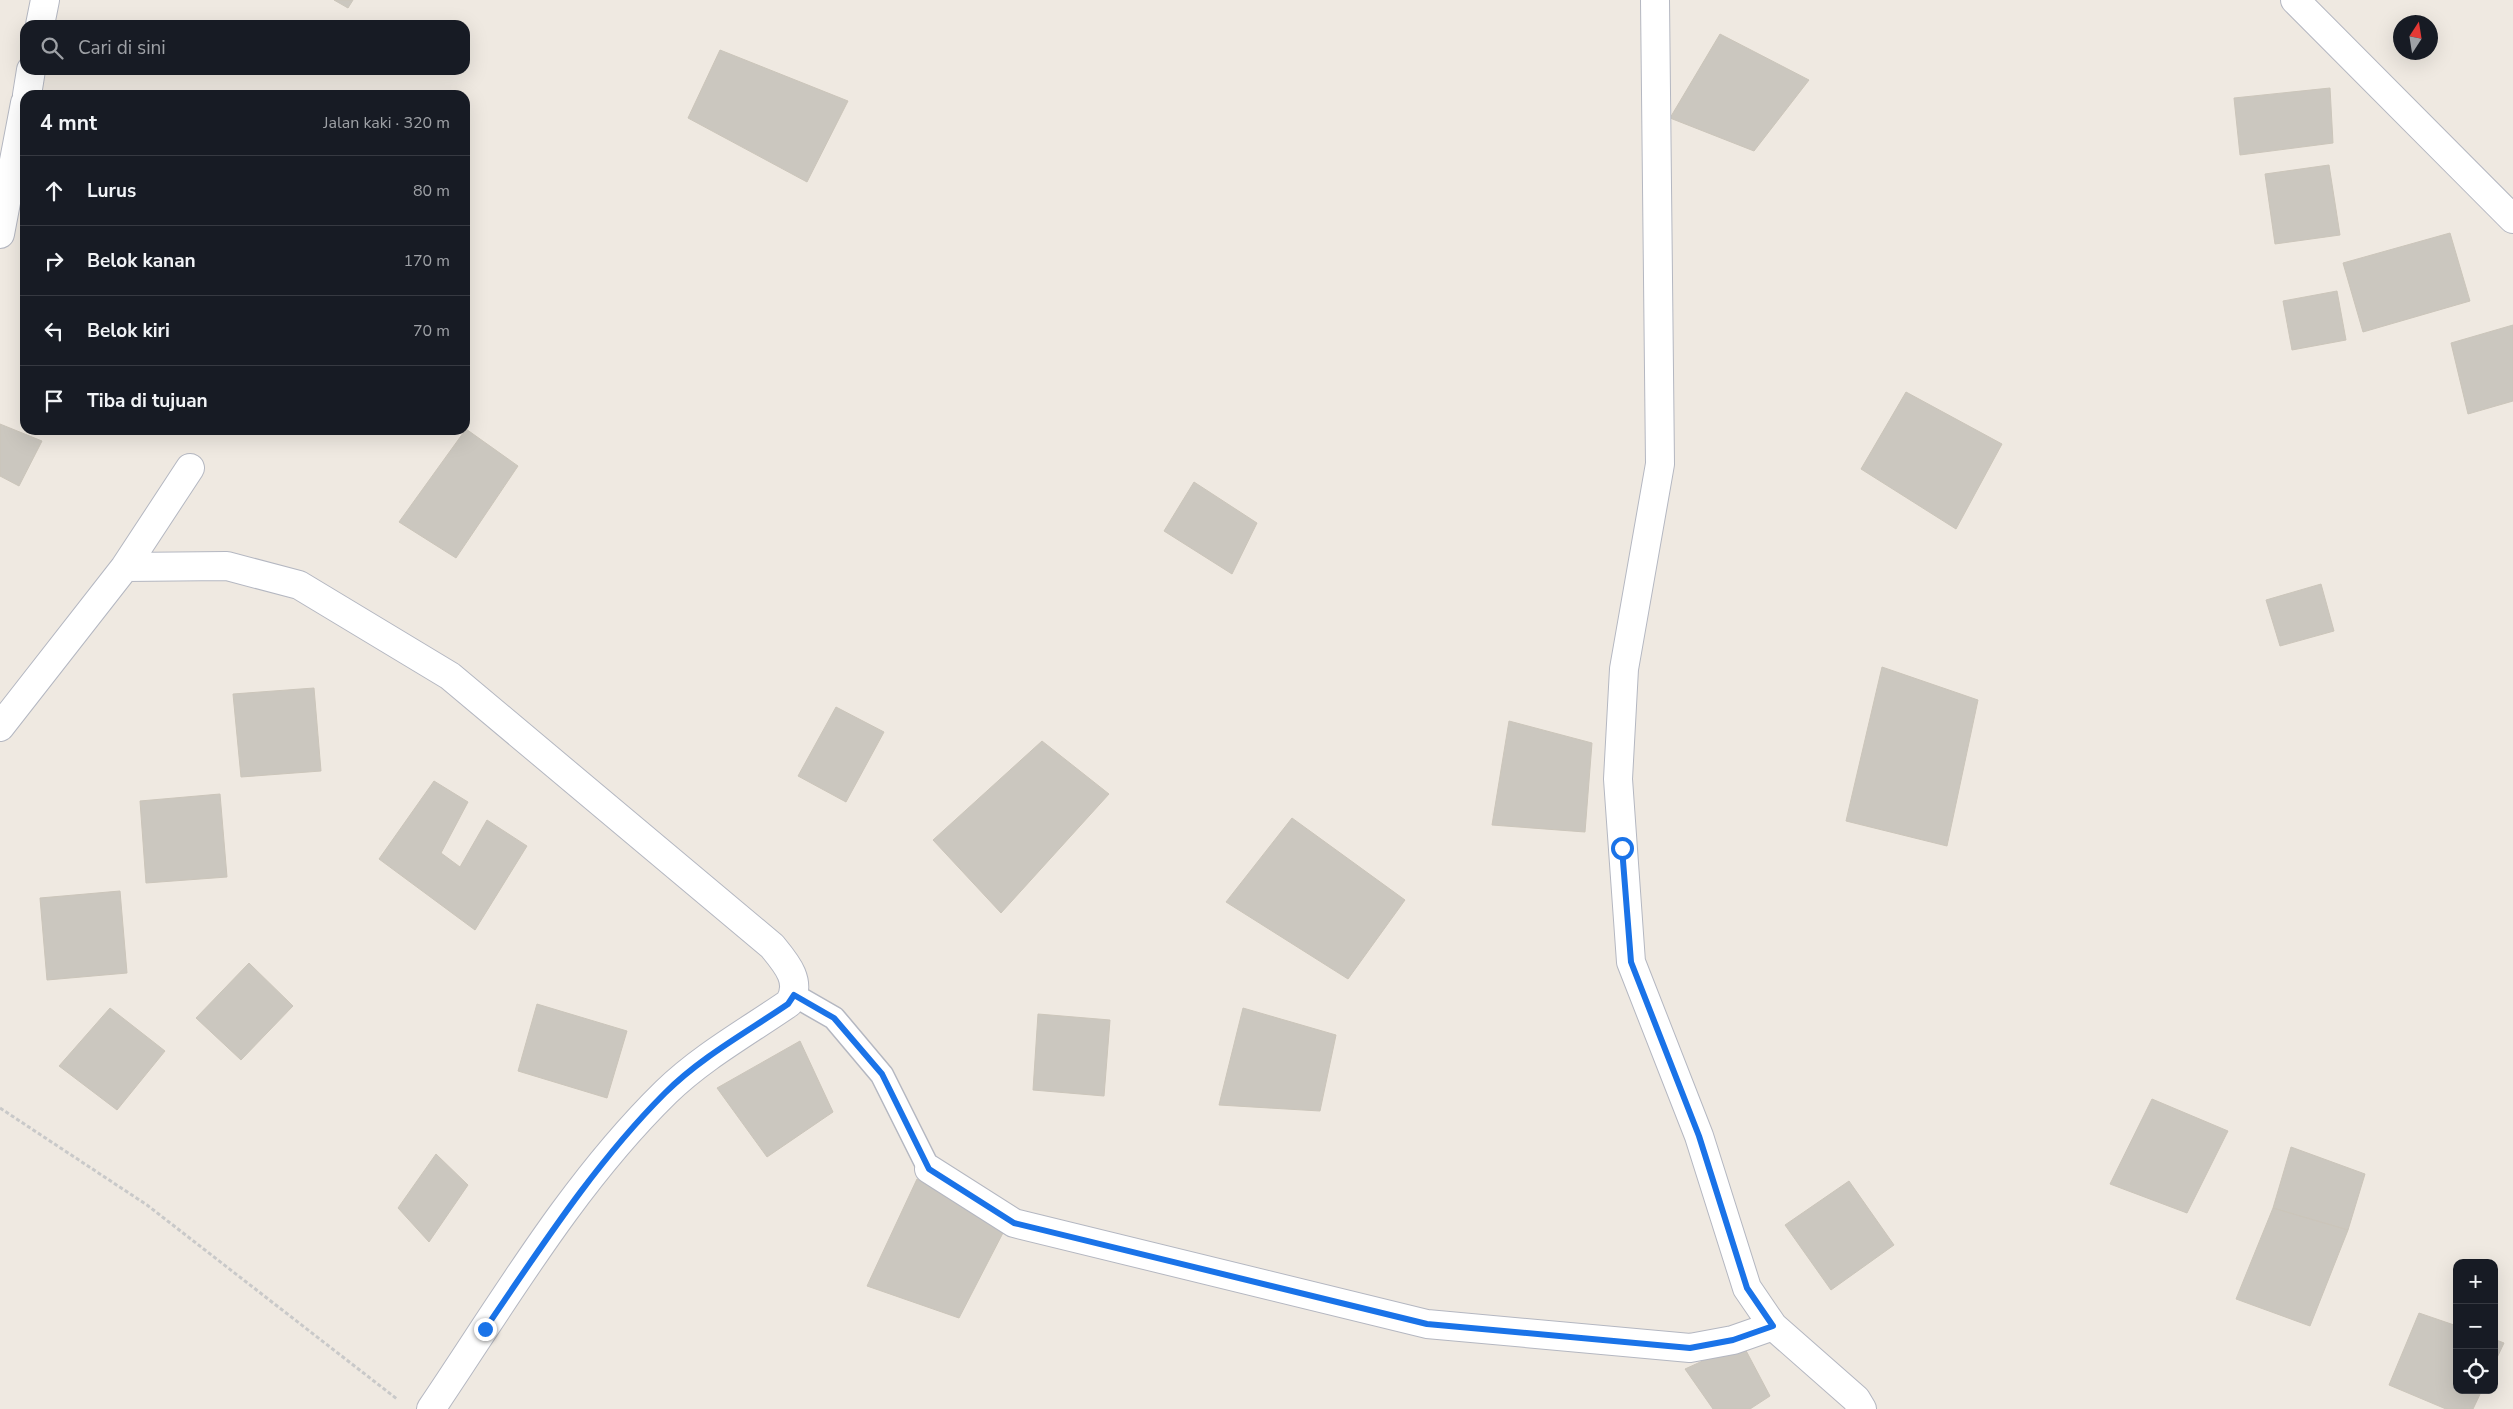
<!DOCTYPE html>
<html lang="id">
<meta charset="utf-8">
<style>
:root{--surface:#171b24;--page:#242831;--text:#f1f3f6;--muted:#9ea1a6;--line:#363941}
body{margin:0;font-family:"Nunito Sans",sans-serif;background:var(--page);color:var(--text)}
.controls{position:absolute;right:15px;bottom:15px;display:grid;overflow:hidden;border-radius:10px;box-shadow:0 5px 20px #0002}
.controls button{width:45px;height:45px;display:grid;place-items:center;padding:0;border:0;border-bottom:1px solid var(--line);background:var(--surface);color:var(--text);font:25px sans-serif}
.compass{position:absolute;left:2393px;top:15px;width:45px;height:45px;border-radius:50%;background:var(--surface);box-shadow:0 5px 20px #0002;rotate:12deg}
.stop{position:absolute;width:15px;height:15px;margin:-11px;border:4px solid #1a73e8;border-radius:50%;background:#fff}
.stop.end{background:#1a73e8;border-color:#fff;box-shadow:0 1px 5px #0008}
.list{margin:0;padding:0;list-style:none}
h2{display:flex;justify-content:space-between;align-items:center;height:65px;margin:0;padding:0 20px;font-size:21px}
h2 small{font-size:16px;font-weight:400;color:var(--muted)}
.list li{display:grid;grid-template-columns:32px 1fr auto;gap:15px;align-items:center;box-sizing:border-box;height:70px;padding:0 20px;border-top:1px solid var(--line)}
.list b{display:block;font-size:19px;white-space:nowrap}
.list em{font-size:16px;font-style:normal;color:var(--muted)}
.icon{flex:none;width:28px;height:28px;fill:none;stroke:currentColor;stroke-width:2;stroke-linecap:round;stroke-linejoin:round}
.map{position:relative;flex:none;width:2513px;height:1409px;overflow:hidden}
.search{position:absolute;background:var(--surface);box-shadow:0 5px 20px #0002;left:20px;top:20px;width:450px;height:55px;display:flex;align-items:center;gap:12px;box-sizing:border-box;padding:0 18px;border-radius:15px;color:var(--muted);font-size:19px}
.panel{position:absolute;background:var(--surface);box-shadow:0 5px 20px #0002;left:20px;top:90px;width:450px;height:345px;border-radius:15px}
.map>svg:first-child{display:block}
</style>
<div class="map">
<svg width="2513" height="1409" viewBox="0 0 2513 1409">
<rect width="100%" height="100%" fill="#efe9e1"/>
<path fill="#cbc7bf" stroke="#cbc5ba" d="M334,0H353L348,8Z
M1720,34L1809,80L1754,151L1670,118Z
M720,50L848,101L807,182L688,118Z
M2330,88L2333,143L2240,155L2234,98Z
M2329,165L2340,235L2275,244L2265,174Z
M2450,233L2470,301L2363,332L2343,263Z
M2337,291L2346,340L2292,350L2283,301Z
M2513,325V401L2468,414L2451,343Z
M1906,392L2002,444L1956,529L1861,469Z
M0,424L42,441L19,486L0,476Z
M466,429L518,466L456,558L399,522Z
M1194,482L1257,523L1232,574L1164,531Z
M2321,584L2334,631L2280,646L2266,600Z
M1882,667L1978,700L1947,846L1846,821Z
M314,688L321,771L241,777L233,694Z
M836,707L884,732L846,802L798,776Z
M1509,721L1592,743L1585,832L1492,825Z
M1042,741L1109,794L1001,913L933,840Z
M434,781L468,802L441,853L460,867L487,820L527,846L475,930L379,859Z
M220,794L227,877L146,883L140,801Z
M1292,818L1405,900L1348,979L1226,902Z
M120,891L127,973L47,980L40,898Z
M249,963L293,1006L241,1060L196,1018Z
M537,1004L627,1031L607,1098L518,1071Z
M110,1008L165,1051L117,1110L59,1066Z
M1243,1008L1336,1035L1320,1111L1219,1105Z
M1038,1014L1110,1020L1104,1096L1033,1090Z
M800,1041L833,1112L767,1157L717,1088Z
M2152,1099L2228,1131L2187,1213L2110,1184Z
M2291,1147L2365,1174L2348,1230L2273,1208Z
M436,1154L468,1185L429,1242L398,1208Z
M917,1179L1005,1229L959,1318L867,1286Z
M1849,1181L1894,1245L1831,1290L1785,1225Z
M2273,1208L2348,1230L2310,1326L2236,1299Z
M2419,1313L2457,1326V1390H2482L2473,1409H2446L2389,1385Z
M2494,1339L2504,1343L2494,1364Z
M1742,1343L1770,1396L1750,1409H1713L1685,1369Z"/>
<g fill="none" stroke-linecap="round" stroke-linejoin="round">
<defs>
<path id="lane" d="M794,995L834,1018L882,1075L929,1169"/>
<path id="street" d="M1655,0L1660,464L1624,669L1618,779L1631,962L1699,1136L1747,1288L1773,1326L1856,1399L1862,1409
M2295,0L2513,219
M40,25L45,0
M27,95L31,70
M0,234L25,103
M125,567L190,468
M0,727L125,567L227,566L299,585L450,676L772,946C786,963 803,982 789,1003C747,1032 702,1057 666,1092C572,1184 504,1301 431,1409
M929,1169L1014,1223L1427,1324L1690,1348L1733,1340L1773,1326"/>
</defs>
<use href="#lane" stroke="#b4b7c1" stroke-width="25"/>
<use href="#street" stroke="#b4b7c1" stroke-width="30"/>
<path stroke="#c9c9c9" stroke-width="3" stroke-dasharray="4 2.5" stroke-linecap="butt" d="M0,1108L147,1205L397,1399"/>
<use href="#lane" stroke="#fff" stroke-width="22"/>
<use href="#street" stroke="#fff" stroke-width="28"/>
</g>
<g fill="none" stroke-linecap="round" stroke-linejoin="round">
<path stroke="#1a73e8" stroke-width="6" d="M485,1329C541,1247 595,1163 665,1093C701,1057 747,1032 788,1004L794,995L834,1018L882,1074L929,1169L1014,1223L1427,1324L1690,1348L1733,1340L1773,1326L1747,1288L1699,1136L1631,962L1622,848"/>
</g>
</svg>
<div class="controls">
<button>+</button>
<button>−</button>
<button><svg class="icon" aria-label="locate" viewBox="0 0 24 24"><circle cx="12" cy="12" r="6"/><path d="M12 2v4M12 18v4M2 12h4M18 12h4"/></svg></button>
</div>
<svg class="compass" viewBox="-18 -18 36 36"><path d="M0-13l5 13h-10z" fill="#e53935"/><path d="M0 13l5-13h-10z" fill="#9ea1a6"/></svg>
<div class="stop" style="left:1622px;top:848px"></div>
<div class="stop end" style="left:485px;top:1329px"></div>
<div class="search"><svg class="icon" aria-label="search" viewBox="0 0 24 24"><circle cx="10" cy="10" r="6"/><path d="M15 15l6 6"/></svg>Cari di sini</div>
<section class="panel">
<h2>4 mnt<small>Jalan kaki · 320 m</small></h2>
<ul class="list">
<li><svg class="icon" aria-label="ahead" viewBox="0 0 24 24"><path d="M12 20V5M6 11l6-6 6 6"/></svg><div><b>Lurus</b></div><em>80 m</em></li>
<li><svg class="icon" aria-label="right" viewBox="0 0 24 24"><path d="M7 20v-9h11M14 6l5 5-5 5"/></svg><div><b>Belok kanan</b></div><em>170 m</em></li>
<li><svg class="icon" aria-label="left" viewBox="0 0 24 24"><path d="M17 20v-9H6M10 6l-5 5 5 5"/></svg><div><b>Belok kiri</b></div><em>70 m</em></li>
<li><svg class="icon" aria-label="arrive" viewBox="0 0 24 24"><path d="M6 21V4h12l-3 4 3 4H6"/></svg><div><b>Tiba di tujuan</b></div></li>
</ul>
</section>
</div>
